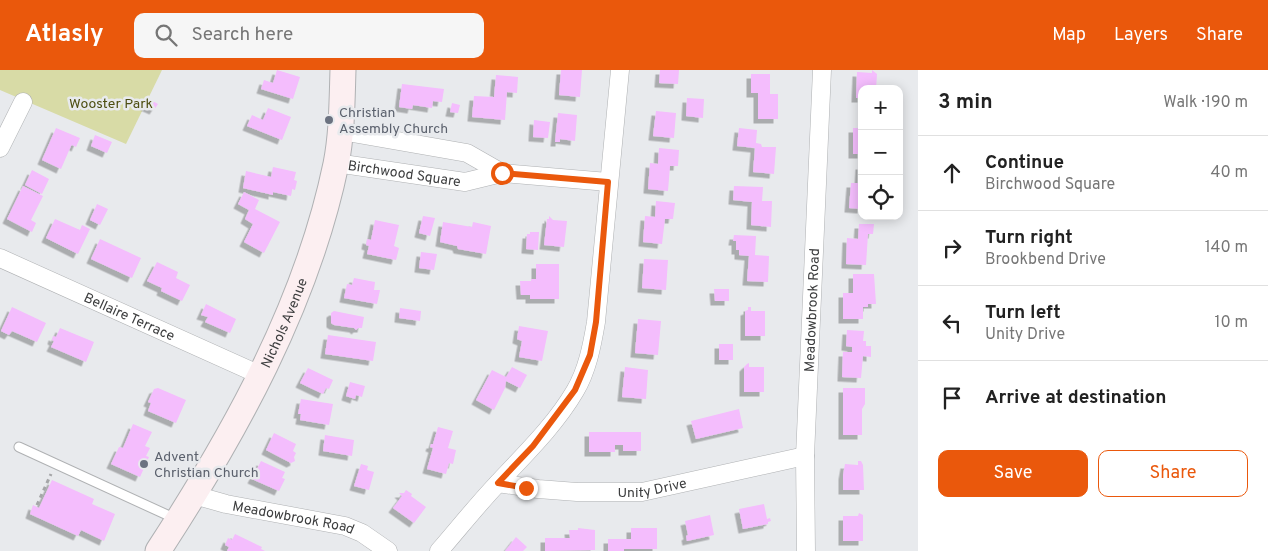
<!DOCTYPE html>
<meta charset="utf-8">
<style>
:root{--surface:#fff;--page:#f6f6f6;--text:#222;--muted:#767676;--line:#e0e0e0;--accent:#ea580c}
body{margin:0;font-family:Overpass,sans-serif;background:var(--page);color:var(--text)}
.controls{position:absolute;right:15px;top:15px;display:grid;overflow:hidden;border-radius:10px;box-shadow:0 2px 12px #0003}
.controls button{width:45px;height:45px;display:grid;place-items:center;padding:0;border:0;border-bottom:1px solid var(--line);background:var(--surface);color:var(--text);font:25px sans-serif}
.stop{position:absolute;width:15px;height:15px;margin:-11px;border:4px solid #ea580c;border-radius:50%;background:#fff}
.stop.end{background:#ea580c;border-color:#fff;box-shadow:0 1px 5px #0008}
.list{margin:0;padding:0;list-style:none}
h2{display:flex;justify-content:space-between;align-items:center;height:65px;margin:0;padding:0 20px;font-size:21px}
h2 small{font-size:16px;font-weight:400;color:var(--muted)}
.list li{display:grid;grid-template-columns:32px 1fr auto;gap:15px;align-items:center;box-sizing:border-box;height:75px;padding:0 20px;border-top:1px solid var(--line)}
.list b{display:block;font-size:19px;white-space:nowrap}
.list p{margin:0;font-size:16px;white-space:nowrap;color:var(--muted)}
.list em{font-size:16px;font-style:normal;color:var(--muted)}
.actions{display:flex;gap:10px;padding:15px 20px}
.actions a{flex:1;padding:11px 0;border:1px solid var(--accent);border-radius:10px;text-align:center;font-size:18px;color:var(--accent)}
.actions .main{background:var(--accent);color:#fff}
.icon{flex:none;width:28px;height:28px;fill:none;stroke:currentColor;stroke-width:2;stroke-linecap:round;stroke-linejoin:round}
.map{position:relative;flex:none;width:918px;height:481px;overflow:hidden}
header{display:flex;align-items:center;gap:30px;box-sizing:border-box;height:70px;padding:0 25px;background:var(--accent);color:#fff}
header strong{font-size:24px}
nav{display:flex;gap:28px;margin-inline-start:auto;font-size:18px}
.search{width:350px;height:45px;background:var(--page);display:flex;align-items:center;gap:12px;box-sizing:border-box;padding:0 18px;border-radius:10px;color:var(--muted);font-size:19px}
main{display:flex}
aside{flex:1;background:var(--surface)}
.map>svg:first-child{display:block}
</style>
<header>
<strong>Atlasly</strong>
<div class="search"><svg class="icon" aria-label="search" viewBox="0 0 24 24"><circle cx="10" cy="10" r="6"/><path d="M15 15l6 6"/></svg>Search here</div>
<nav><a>Map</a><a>Layers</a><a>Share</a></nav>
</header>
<main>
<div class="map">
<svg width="918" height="481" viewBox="0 0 918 481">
<defs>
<filter id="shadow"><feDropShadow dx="-4.5" dy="4.5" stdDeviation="0" flood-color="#0004"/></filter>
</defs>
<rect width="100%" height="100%" fill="#e8eaed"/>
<path fill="#d8dba6" d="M0,0H162L126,74L0,20Z"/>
<path fill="#f4bdfd" filter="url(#shadow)" d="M277,0L300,7L293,29L261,19L264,10L273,13Z
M561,0H582L580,27L559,25Z
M660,0H679L678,14L659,13Z
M872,0L877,4L876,19H862V28H856L857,2L872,3Z
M751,4H770V24H778V49H758V23H751Z
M496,5L518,7L517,23L507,22L505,50L472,47L474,26L494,27Z
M402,14L444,19L442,32L433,31L432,38L413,35L412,39L399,37Z
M687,28L704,29L703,48L686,46Z
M149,29L158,34L154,40L145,36Z
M452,33L460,35L458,43L450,42Z
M268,38L291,47L282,70L247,56L252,45L263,50Z
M656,41L676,43L674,68L653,66Z
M558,43L577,45L575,71L560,69V72H555Z
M534,50L550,52L548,68L533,67Z
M56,58L80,68L76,77L72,75L71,76L61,99L42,90Z
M739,58L757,60L756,73L761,74L762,77H776L774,104L753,102L755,78L737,76Z
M853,58H862V84H853Z
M95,65L112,72L107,83L91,76Z
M659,78L679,80L678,96H670L668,121L648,119L650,93L658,94Z
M860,95H862V139L849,138L851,113H859Z
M273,97L296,102L294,110L297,111L295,120L292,119L291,126L273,122V125L243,118L246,101L271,107Z
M32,100L49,109L42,124L25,115Z
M23,116L43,126L31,150L36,153L32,162L7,149Z
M734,116L763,117L762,131H772L771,157L751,155L752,132L733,130Z
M244,122L259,130L255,139L280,152L264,183L244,172L253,154L245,149L249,140L238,134Z
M656,131L675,133L673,149H665L662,174L643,172L645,146L655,147Z
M97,134L108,139L100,155L90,150Z
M423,146L435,148L430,166L419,163Z
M549,146L553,150L567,151L564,177L544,175L547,149H549Z
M55,149L80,160L82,155L90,159L78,184L46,168Z
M375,150L399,155L394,176L399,178L396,190L367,184L369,176L366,175L367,169L371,170Z
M443,152L472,157L473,152L491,156L486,184L458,179L457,176L440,172Z
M859,154H874L873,164H868L866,195L846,194L847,168L858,169Z
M530,162H539L538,180L526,179L527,164H530Z
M734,165L756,166L755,185L769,186L768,212L747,211L749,186L739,185V180H736V171H733Z
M100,169L141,188L132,208L91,189Z
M421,182L437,184L434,200L419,198Z
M644,189L668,190L666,220L642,218Z
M157,192L178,202L176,208L190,215L182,231L161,221L162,218L147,211Z
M536,194H559V229H530V225H521L520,211H531V209H536Z
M853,204H874L876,234H868V237H863V249H843V223H853Z
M354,208L375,212L374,220H380L377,234L344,228L347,214L352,215Z
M714,219H729V231H715Z
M206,234L236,249L230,263L205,252L208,247L201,245Z
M12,237L46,253L37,272L12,261L9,265L1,261Z
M748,237H751V241H765V266H745V241L748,240Z
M400,238L421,241L420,251L399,248Z
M334,241L364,247L362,258H358L356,260L354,258L334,255L331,253V243Z
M638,249L661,251L658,285L635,283Z
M519,256L548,261L542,291L519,287L522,271L517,269Z
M60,258L94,272L86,292L51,277L54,271L52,270L53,266L56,267Z
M847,260L864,261L863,271H866V276H871V287L863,286L861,308L842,307L843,282H852V277L846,276Z
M328,265L376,272L373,291L325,284Z
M719,274H733V290H719Z
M749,293V297H764V322H744V297L747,294Z
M512,297L527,305L520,318L506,311L505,318L494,340L476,330L492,300L506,307Z
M625,297L648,300L646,329L622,327Z
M308,298L333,310L329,319L326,318L323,324L300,313Z
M350,312L365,316L362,327L356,325L355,329L346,326Z
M158,318L186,330L176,353L148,341L151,333L148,332L154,319Z
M843,318H865V334L862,339V365H843Z
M301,329L333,334L329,355L300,350L301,344H298Z
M739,339L743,358L696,369L691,351Z
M133,354L152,362L145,376L150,378L146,386L149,387L140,407L111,394L119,377L123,378Z
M438,357L453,361L448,378L456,380L453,394L449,393L446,404L427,399L433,378L430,377L431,374H433Z
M589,362H641V381H623V375H615V382H589Z
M274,363L296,374L293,381L296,383L294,387L295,391L291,393L266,380Z
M325,365L354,370L352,386L323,381Z
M261,391L285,402L282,408L285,409L279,421L252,409Z
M858,391H861L863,395L864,420H843V405L845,394L858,395Z
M361,394L368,396L367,400L374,402L369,420L354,416Z
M52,410L94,429L92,434L115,444L104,471L81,460L78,466L30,444L33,435L39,438Z
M406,420L412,424L411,426L426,437L414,453L393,438L402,426L399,423H404Z
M764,434L767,449L770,448L771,451L768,452V454L743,459L739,439Z
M859,443L863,445V471H843V446H858Z
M710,445L714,465L687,471L686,466L688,465L685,451Z
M578,458L595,460V480L545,481V468H570L569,460H578Z
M631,458H657V479H624V481H608V469H631Z
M235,464L262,477L261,479L265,481H227L229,477L225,475L228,468L232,470Z
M516,467L527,477L523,481H505Z"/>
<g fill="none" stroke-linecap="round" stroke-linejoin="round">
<defs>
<path id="service" d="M19,377L176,449"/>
<g id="minor">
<path d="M341,61L467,83L502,103"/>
<path d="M0,78L23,32"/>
<path id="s1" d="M336,93L465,112L502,103L608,112"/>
<path id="s2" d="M0,188L260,305"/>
<path id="s3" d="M498,413L538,419L577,422H642L805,386"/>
<path id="s4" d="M194,425L226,434L345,456L362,463L388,481"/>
<path d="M439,481C459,458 478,434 499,412C526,383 555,355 575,321C587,301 592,276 596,252L620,0"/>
<path id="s5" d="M806,481L805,386L822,0"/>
</g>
<g id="secondary">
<path id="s6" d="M158,481C235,363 307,234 336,94C342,64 342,31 343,0"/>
</g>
</defs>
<use href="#service" stroke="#afb1b3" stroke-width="11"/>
<use href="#minor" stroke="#afb1b3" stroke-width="19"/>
<use href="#secondary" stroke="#afb1b3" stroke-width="27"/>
<path stroke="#a5a6a8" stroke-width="3" stroke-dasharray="4 4" stroke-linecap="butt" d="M37,435L51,404"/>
<use href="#service" stroke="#fff" stroke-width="9"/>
<use href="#minor" stroke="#fff" stroke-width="18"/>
<use href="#secondary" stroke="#fceff1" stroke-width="25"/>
</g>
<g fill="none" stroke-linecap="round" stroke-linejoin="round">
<path stroke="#ea580c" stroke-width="6" d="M502,103L608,112L596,252L590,285L575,320L533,376L498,413L526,418"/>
</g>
<g fill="#6b7280" stroke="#e8eaed" stroke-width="2">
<circle cx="329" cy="50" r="5"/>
<circle cx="144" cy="394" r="5"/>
</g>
<g text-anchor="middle" stroke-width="5" stroke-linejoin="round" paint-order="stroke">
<g font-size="14" fill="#4d4e11" stroke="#e8eaed">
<text x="111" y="38">Wooster Park</text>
</g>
<g font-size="14" fill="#5b616d" stroke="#e8eaed" text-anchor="start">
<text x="339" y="47">Christian<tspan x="339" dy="16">Assembly Church</tspan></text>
<text x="154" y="391">Advent<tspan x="154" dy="16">Christian Church</tspan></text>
</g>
<g font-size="14" fill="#3c3d3e" stroke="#e8eaed">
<text dy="5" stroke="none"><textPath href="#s1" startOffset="69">Birchwood Square</textPath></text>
<text dy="5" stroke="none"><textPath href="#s5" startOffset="241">Meadowbrook Road</textPath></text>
<text dy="5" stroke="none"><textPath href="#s2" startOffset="142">Bellaire Terrace</textPath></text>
<text dy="5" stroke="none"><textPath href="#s6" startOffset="261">Nichols Avenue</textPath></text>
<text dy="5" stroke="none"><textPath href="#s3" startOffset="155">Unity Drive</textPath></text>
<text dy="5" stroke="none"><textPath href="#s4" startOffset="102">Meadowbrook Road</textPath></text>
</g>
</g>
</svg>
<div class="controls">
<button>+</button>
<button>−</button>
<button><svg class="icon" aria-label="locate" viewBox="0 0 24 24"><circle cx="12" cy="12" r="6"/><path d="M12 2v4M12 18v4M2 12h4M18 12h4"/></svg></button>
</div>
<div class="stop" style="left:502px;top:103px"></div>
<div class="stop end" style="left:526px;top:418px"></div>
</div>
<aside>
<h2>3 min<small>Walk · 190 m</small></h2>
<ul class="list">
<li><svg class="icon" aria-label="ahead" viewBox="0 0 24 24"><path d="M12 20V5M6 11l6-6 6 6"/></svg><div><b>Continue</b><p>Birchwood Square</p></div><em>40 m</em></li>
<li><svg class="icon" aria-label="right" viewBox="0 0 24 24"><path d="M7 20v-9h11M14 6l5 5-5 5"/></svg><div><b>Turn right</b><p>Brookbend Drive</p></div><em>140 m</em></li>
<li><svg class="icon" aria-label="left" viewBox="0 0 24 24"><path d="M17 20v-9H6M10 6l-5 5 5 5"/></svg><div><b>Turn left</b><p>Unity Drive</p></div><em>10 m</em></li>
<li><svg class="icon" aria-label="arrive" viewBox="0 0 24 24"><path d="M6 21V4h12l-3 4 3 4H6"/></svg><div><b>Arrive at destination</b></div></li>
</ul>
<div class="actions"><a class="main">Save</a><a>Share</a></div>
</aside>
</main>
